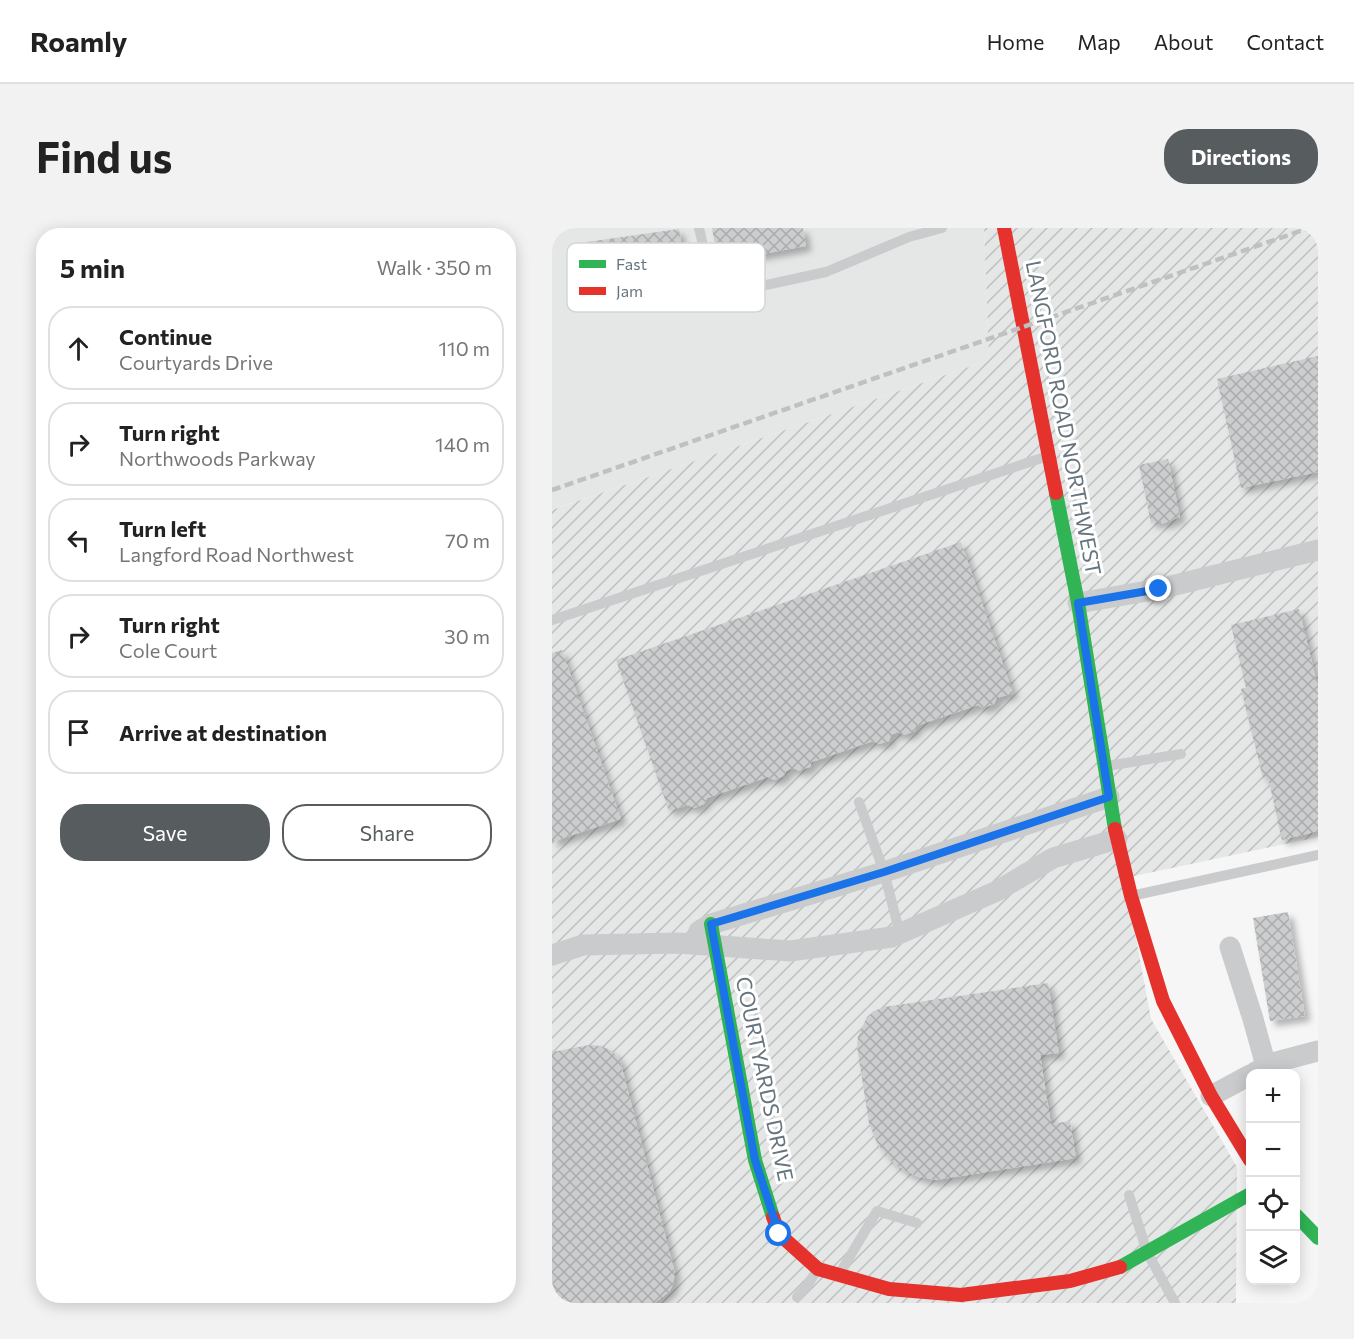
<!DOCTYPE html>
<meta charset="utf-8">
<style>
:root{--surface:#fff;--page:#f2f2f2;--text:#222;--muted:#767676;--line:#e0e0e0;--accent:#575c5e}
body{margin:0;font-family:Commissioner,sans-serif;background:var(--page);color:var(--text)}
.controls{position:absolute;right:18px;bottom:18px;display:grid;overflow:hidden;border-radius:12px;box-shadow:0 3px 15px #0003}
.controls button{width:54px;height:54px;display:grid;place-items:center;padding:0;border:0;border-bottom:2px solid var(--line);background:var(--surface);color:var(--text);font:30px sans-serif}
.stop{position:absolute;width:18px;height:18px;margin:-14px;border:4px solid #1a73e8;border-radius:50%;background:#fff}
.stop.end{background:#1a73e8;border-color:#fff;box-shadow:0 2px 6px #0008}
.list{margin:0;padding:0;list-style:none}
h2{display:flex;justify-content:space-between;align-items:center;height:78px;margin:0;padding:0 24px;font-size:26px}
h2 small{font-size:20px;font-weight:400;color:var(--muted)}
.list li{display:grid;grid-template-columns:39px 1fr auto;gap:18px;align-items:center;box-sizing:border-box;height:84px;margin:0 12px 12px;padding:0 12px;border:2px solid var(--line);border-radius:24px}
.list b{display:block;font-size:22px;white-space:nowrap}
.list p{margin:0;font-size:20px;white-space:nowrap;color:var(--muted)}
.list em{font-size:20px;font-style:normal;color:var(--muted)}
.actions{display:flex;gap:12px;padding:18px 24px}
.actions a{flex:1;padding:14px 0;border:2px solid var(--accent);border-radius:24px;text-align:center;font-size:21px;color:var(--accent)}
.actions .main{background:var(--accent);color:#fff}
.icon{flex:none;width:33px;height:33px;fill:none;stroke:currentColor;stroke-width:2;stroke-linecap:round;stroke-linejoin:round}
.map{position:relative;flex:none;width:766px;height:1075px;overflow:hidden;border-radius:24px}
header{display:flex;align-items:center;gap:36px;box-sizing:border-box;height:84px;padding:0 30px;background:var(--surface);border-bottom:2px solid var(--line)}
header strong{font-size:28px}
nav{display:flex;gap:33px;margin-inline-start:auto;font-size:21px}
.intro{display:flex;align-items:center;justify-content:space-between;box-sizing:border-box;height:144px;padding:0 36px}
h1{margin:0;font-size:42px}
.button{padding:15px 27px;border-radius:24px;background:var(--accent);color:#fff;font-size:21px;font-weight:700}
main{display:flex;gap:36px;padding:0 36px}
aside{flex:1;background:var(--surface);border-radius:24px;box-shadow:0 3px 15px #0003}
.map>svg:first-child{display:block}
</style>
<header>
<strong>Roamly</strong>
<nav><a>Home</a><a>Map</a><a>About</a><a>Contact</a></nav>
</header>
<div class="intro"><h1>Find us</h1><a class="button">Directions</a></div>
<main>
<aside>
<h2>5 min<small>Walk · 350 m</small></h2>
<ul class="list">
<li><svg class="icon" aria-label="ahead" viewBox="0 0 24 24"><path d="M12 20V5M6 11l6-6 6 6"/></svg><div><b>Continue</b><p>Courtyards Drive</p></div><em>110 m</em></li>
<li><svg class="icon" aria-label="right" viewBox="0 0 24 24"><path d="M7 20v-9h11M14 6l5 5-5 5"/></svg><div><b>Turn right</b><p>Northwoods Parkway</p></div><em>140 m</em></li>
<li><svg class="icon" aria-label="left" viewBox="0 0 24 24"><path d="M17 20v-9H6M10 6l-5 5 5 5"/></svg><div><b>Turn left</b><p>Langford Road Northwest</p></div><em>70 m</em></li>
<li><svg class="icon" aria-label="right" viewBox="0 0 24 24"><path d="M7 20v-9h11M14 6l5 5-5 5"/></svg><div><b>Turn right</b><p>Cole Court</p></div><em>30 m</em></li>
<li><svg class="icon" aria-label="arrive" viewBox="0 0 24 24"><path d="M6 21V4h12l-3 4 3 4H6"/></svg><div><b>Arrive at destination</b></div></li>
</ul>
<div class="actions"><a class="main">Save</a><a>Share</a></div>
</aside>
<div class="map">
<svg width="766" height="1075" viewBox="0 0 766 1075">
<defs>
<pattern id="industrial-furrows" width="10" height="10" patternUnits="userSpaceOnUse" patternTransform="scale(1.5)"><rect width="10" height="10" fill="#e5e7e6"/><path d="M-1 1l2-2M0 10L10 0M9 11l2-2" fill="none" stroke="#bdc0c0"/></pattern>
<pattern id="building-cross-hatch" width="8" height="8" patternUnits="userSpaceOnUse" patternTransform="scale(1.5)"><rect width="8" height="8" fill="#cccdce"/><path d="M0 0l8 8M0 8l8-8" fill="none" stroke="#a9abac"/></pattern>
<filter id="shadow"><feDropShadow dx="5.5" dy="5.5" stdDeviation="3" flood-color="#0004"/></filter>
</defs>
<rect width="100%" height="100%" fill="#f6f6f6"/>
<path fill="#e5e7e6" d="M0,0H432L437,132L0,282Z"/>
<path fill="url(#industrial-furrows)" d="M432,0H766V609L573,650L599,791L685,939L684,1075H0V282L437,132Z"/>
<path fill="url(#building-cross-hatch)" filter="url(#shadow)" d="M160,0H251L254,18L166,34Z
M127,1L135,56L44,70L35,14Z
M766,128V244L689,260L665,151Z
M616,231L628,289L610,296L609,293L599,295L587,237Z
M409,314L461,465L445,470L442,476L431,480L426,477L364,498L363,503L352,507L346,504L339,507L337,513L327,516L321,513L260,534L258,539L247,543L242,540L234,543L232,548L222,552L216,549L155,570L152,576L142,580L136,577L117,583L64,432Z
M747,381L766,459V603L730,612L716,549L711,550L689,461L694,460L679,397Z
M10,422L69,591L0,614V425Z
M736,684L753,788L718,793L701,690Z
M496,755L507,825L488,827L499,896L518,893L524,930L384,952L366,949L352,942L338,932L325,915L317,895L305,819L306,808L315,789L322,783L332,779Z
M37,817L49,818L60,823L68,832L123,1045L121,1057L117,1064L102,1075H0V1067L2,1066L0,1057V824Z"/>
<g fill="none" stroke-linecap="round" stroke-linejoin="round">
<path stroke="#c9cbcc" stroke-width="10" d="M147,0L163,68L274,44L357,9L390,0
M0,392L496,228
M555,538L629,526
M307,574L332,644L348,706
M579,668L766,627
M577,967L595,1024L623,1075
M288,1045L325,983L365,995
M245,1069L254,1059L266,1041"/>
<path stroke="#c9cbcc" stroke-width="21" d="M526,375L607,361L766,322
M147,703L159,696L332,644L557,569
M678,719L701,791L714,838
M0,727L31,717L126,715L238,723L340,709L445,663L501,630L565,611
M702,845L720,835L766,823
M659,868L698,847"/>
<path stroke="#30b455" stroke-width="14" d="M504,265L526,375L563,601
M159,696L203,932L221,989
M744,987L766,1010
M568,1039L698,966"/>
<path stroke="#e5322d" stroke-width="14" d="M452,0L504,265
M563,601L579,668L611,773L659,868L698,932
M221,989L227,1006L266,1041L337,1061L409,1067L518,1053L568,1039"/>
<path stroke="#bfc0c1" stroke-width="4.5" stroke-dasharray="9 4.5" stroke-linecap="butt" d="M0,262L757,0"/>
</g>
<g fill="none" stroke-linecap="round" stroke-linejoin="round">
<path stroke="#1a73e8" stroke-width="8" d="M227,1006L203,932L159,696L332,644L557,569L526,375L607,361"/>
</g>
<g text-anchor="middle" stroke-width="6" stroke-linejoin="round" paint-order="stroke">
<g font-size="21" fill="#66757d" stroke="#fff">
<text transform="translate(511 190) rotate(79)" y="7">LANGFORD ROAD NORTHWEST</text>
<text transform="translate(212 851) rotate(78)" y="7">COURTYARDS DRIVE</text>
</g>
</g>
<rect x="15" y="15" width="198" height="69" rx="9" fill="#fff" stroke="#d1d6d8" stroke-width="1.5"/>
<rect x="27" y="32" width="27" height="8" fill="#30b455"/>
<rect x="27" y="59" width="27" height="8" fill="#e5322d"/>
<g font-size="16" fill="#66757d">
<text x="64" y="42">Fast</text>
<text x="64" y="69">Jam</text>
</g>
</svg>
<div class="controls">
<button>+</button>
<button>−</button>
<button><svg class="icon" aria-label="locate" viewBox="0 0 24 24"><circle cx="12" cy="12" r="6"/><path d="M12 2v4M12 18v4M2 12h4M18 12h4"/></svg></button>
<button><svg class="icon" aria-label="layers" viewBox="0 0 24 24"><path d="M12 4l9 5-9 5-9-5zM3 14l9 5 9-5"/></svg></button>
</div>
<div class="stop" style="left:227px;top:1006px"></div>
<div class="stop end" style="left:607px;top:361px"></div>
</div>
</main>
